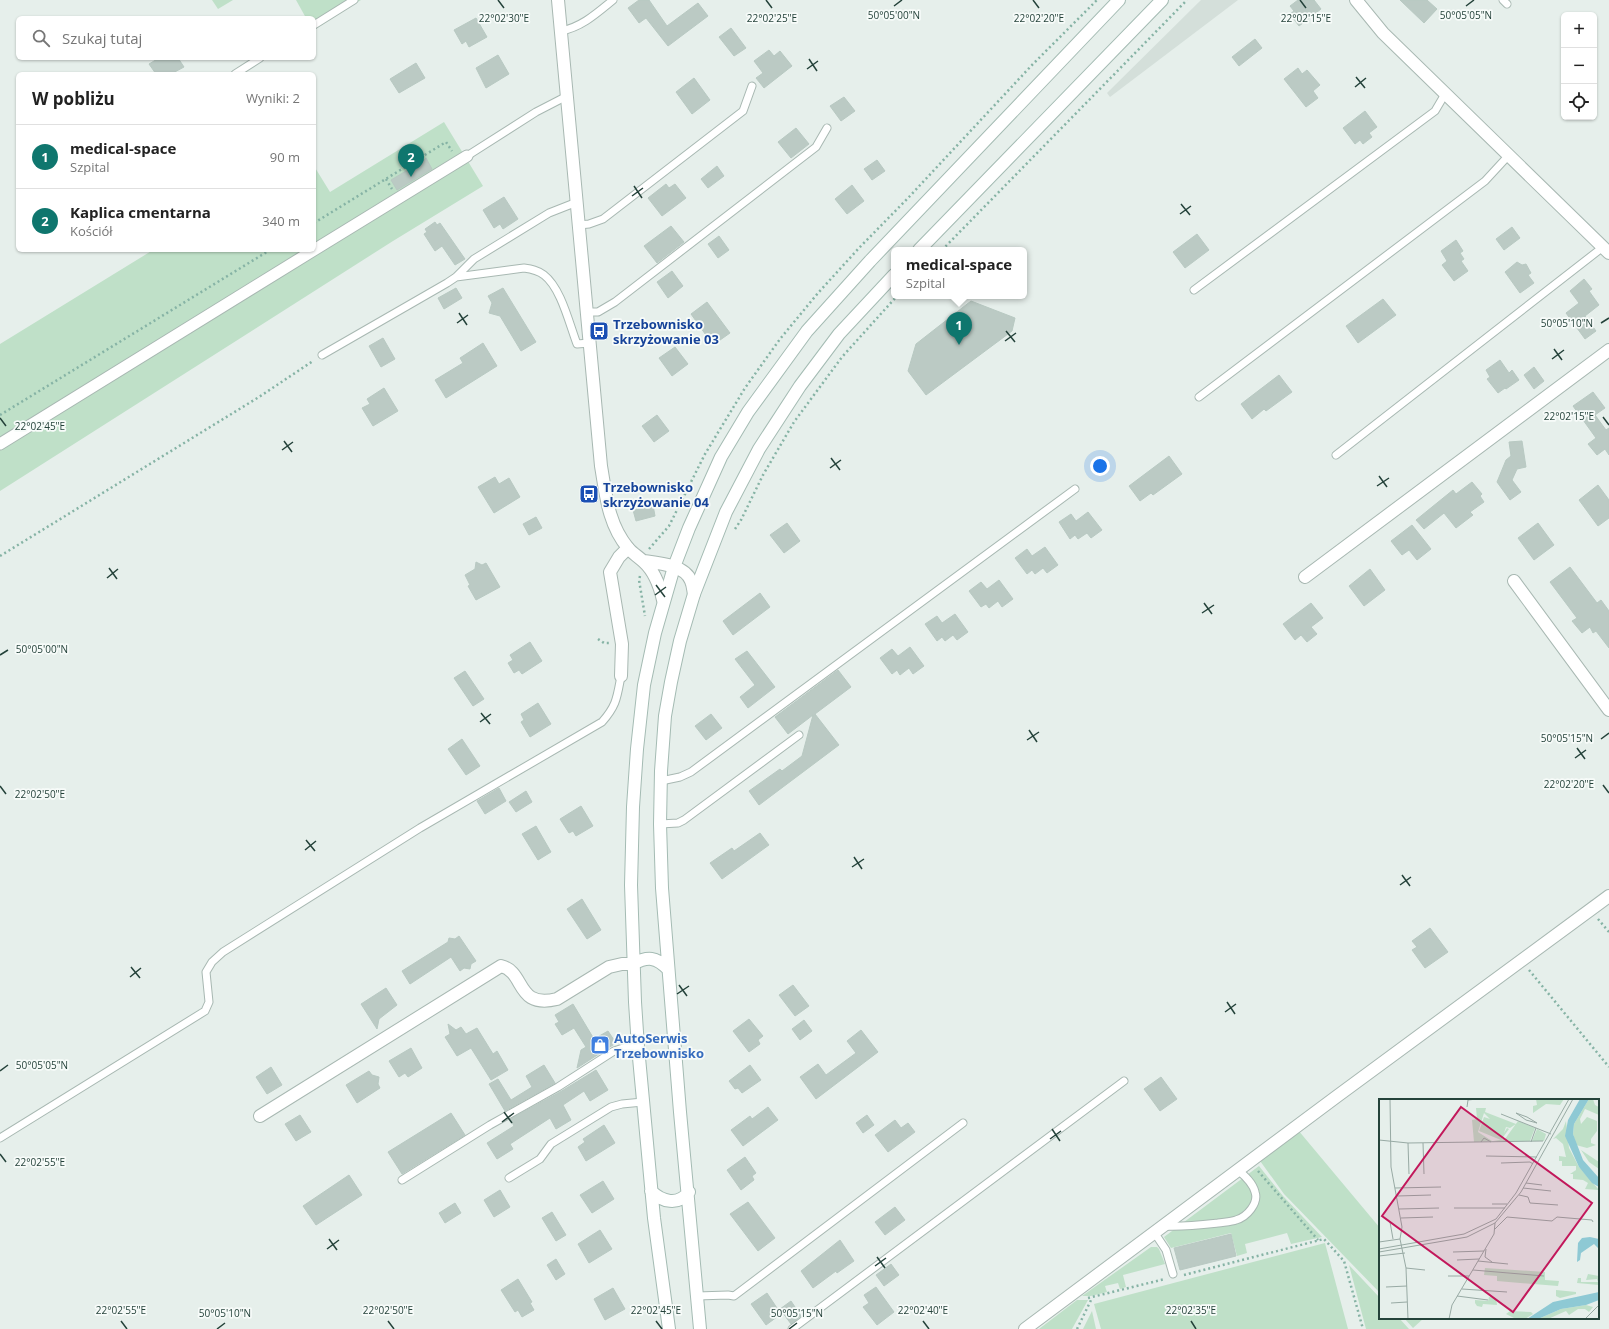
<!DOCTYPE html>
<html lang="pl">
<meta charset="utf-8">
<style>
:root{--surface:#fff;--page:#f6f6f6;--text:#222;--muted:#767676;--line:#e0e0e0;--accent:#0f766e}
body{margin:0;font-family:"Open Sans",sans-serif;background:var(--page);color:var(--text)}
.controls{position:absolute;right:12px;top:12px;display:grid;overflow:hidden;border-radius:6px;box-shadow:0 1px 3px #0004}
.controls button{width:36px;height:36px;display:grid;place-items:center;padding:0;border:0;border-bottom:1px solid var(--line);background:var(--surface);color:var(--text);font:20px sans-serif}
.you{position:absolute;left:1100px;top:466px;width:14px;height:14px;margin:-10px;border:3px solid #fff;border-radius:50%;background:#1a73e8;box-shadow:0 0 0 6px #1a73e833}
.badge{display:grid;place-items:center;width:26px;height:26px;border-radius:50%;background:var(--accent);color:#fff;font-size:13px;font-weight:700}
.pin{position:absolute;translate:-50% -33px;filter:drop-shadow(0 1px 2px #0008)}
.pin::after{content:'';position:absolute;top:21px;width:14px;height:12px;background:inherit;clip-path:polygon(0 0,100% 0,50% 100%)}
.popup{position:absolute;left:891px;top:247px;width:136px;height:52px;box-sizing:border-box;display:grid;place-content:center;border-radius:6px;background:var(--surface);filter:drop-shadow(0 1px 3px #0005);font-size:13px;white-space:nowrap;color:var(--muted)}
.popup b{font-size:15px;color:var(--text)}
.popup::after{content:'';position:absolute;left:50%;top:100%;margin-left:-8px;border:8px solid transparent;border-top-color:var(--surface)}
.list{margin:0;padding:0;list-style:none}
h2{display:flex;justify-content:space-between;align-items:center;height:52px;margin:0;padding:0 16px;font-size:17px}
h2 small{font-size:13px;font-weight:400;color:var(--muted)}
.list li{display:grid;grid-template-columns:26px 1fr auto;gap:12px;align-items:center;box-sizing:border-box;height:64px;padding:0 16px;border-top:1px solid var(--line)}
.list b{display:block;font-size:15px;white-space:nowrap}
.list p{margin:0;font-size:13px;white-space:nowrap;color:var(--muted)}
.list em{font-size:13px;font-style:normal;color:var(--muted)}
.icon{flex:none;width:22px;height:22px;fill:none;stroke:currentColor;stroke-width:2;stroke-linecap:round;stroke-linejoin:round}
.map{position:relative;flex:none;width:1609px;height:1329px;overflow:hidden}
.search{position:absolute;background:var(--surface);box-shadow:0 1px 3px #0004;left:16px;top:16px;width:300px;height:44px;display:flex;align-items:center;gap:10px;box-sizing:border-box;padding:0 14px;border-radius:6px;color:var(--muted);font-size:15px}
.panel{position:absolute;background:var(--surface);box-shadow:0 1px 3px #0004;left:16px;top:72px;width:300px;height:180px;border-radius:6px}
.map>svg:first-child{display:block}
</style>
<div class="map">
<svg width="1609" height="1329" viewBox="0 0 1609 1329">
<rect width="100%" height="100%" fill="#e6efeb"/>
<path fill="#d4dfda" d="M1201,0H1238L1110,97L1107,93Z"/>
<path fill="#bfe0c8" d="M212,0H233L218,9Z
M296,0H361L314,30V18H306Z
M444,122L483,186L393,241L0,491V344L153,250H314V166L330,192Z
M1298,1130L1380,1228V1293L1284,1194L1258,1158Z
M1259,1166L1283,1196L1322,1237L1291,1244L1287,1233L1245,1244L1247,1253L1237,1256L1231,1233L1171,1248L1164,1237Z
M1325,1243L1348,1329H1101L1094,1304Z
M1151,1247H1157L1159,1249L1165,1264L1123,1275L1126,1287L1120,1289L1118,1283L1105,1286L1107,1292L1091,1296H1082Z
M1349,1265L1380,1298V1318H1399L1409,1329H1366Z
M1077,1300H1088L1072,1329H1039Z
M1092,1311L1096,1329H1083Z
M1404,1318H1424L1413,1328Z"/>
<path fill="#bbcac4" stroke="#b8c9c2" d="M639,0H649L667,26L698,3L708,16L668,46L646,18L639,23L628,8Z
M1298,0H1314L1321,9L1299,26L1290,14L1294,11L1290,6Z
M1400,0H1427L1437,9L1424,23Z
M476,18L487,37L469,47L466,41L462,44L454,30Z
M731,28L746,48L734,56L719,37Z
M1255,39L1262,48L1239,66L1232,57Z
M769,50L774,56L780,51L792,66L764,88L756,78L763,73L754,61Z
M498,55L509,74L486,88L476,68Z
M159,58H178L184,67L171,74H156L149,64Z
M416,63L425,78L399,93L390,79Z
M1298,68L1302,74L1307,70L1320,85L1313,91L1318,98L1306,107L1284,79Z
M694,78L710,100L692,114L676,92Z
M844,97L855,111L841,121L830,106Z
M1365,111L1377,127L1369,133L1372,137L1363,144L1360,140L1355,144L1343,128Z
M796,128L809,144L791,158L778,142Z
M426,158L432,169L397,190L391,180L411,168L414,169Z
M877,160L885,171L872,180L864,169Z
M717,166L724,176L708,188L701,179Z
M666,184L669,188L675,184L686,198L662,216L648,198Z
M852,185L864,201L847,214L835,199Z
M504,197L518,219L503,229L500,224L494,228L483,210Z
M435,222L437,225L440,223L465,259L455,265L442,246L435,251L424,234L427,232L425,229Z
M671,226L684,242L657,263L644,246Z
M1512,227L1520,238L1504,250L1496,239Z
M1197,234L1209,250L1185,268L1173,252Z
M719,236L729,250L718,258L708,244Z
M1456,240L1463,251L1460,253L1464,259L1461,261L1468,271L1454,281L1442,265L1447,261L1441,251Z
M1517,262L1522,265L1526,264L1531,273L1528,275L1534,283L1520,293L1505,272Z
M672,271L683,286L668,298L657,282Z
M1584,279L1592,289L1589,291L1599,305L1585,316L1596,331L1585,339L1566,313L1579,303L1570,291Z
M456,288L462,298L444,309L438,298Z
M503,288L536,342L521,351L500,316L489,313L492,303L488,296Z
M1383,299L1396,315L1358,343L1346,326Z
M971,301L1015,318L1012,331L926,395L908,371L916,344Z
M707,302L730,333L713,345L691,314Z
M383,338L395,359L381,367L369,346Z
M483,343L497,366L446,398L435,380L463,363L460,358Z
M675,347L688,364L672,376L659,358Z
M1500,360L1509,373L1512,370L1519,380L1506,389L1505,388L1498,393L1487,379L1490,377L1486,370Z
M1534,367L1544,381L1534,389L1524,375Z
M1279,375L1292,392L1266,411L1264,409L1252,419L1241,404Z
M384,388L398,411L373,426L362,408L370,404L367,399Z
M1593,392L1605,408L1595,415L1606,430L1609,428V455L1605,449L1597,455L1588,444L1596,438L1573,406Z
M657,415L669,431L654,442L642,426Z
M1522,441L1526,467L1517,469L1512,480L1521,492L1510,500L1497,482L1506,460L1511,456L1509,442Z
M1169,456L1182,474L1153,495L1151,493L1140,501L1129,486Z
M495,477L499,484L509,478L520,497L494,513L478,487Z
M1472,482L1482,494L1480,496L1484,502L1470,512L1473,515L1456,528L1444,513L1424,529L1416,520L1453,490L1456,494Z
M1598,485L1609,500V518L1598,526L1579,500Z
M653,505L655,516L636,521L633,510Z
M1088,512L1102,530L1091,538L1087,533L1078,539L1075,535L1070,539L1059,522L1071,514L1076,521Z
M536,517L542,528L529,535L523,524Z
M787,523L800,541L784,553L770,535Z
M1538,523L1554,545L1534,560L1518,538Z
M1412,525L1431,549L1417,560L1409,550L1402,555L1391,541Z
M1045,547L1058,565L1047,573L1043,568L1035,574L1032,570L1027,574L1015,558L1027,549L1032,556Z
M476,562L482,565L486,563L500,587L476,600L468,586L470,585L465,575L475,569Z
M1570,567L1597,603L1601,600L1609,611V648L1596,631L1593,633L1590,627L1582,633L1572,621L1577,618L1550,582Z
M1370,569L1385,590L1364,606L1349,586Z
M999,580L1013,599L1002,607L998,601L989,608L986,604L981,607L969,591L981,582L987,589Z
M760,593L770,607L733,635L723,621Z
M1311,603L1323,618L1311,627L1317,634L1307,642L1301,635L1295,640L1283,624Z
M955,614L968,632L957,640L953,635L945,641L942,637L937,641L925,624L937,616L942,623Z
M530,642L542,661L522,674L519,670L514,673L508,663L513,660L510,655Z
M910,647L924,666L913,674L909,668L900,675L897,670L892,674L880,658L892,649L898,656Z
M747,651L775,687L748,708L740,697L755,685L735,659Z
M838,670L851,687L815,714L839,745L759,805L749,791L780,769L782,771L802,756L813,715L788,734L775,717Z
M465,671L484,699L473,706L454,678Z
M538,703L551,724L530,737L521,722L524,720L521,714Z
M711,714L722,728L706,740L695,726Z
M462,739L480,766L466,775L448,749Z
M499,788L506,801L485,814L477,801Z
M526,791L532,802L516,812L509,802Z
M581,806L593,826L576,836L573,831L569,833L560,819Z
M536,826L551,852L538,860L522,834Z
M760,833L769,845L722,879L710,863L732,848L734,851Z
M582,899L601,930L587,939L567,909Z
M1430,928L1448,952L1425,968L1412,950L1417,947L1412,941Z
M459,936L476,961L471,964L470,969L464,968L460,971L451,957L410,984L402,971L448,942L449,938L455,939Z
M793,985L809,1006L795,1016L779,995Z
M386,988L397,1005L379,1019L377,1029L361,1004Z
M573,1004L594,1039L608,1031L616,1043L577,1068L581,1050L586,1047L574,1028L562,1035L555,1024L559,1022L555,1015Z
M749,1019L763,1036L758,1040L760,1044L749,1052L733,1031Z
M804,1020L812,1031L800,1040L792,1029Z
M448,1024L456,1030L461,1027L466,1034L477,1028L493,1054L497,1051L508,1070L491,1080L471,1048L457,1056L445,1037L450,1034Z
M861,1030L878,1052L816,1099L800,1077L818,1064L826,1075L856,1053L847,1041Z
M411,1048L422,1068L408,1077L405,1073L399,1077L389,1061Z
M544,1065L555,1083L505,1111L489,1084L498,1079L511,1100L532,1087L526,1076Z
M750,1065L761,1080L742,1093L738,1088L735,1089L729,1081Z
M271,1067L282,1085L267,1094L256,1077Z
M596,1070L608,1090L590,1101L584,1091L563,1105L571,1120L556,1129L550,1118L510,1144L513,1149L497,1159L487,1143L514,1126L510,1119L560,1092Z
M369,1071L372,1075L379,1077L378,1084L380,1088L357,1103L346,1085Z
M1161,1077L1177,1099L1160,1111L1144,1089Z
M768,1107L778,1120L743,1146L731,1130L750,1116L752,1119Z
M451,1113L465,1135L402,1174L388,1152Z
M300,1115L311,1132L296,1141L285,1124Z
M867,1115L874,1125L863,1133L856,1123Z
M895,1120L901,1128L908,1123L915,1132L888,1152L875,1135Z
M604,1125L615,1143L586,1161L578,1147L585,1142L583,1139Z
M745,1157L756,1173L752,1176L754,1180L741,1190L727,1170Z
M349,1175L362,1195L316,1225L303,1206Z
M603,1181L614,1199L592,1213L580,1195Z
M500,1190L510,1207L494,1217L484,1200Z
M748,1202L775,1238L758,1251L730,1214Z
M455,1203L461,1213L445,1223L439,1213Z
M895,1207L905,1220L885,1235L875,1222Z
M552,1212L566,1235L556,1241L542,1218Z
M600,1230L612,1249L589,1263L578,1244Z
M1231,1234L1236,1256L1180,1270L1174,1248Z
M840,1240L854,1261L837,1273L836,1271L813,1288L801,1271Z
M556,1259L565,1274L556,1280L547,1265Z
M891,1264L899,1275L884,1286L876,1275Z
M518,1279L532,1302L530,1303L534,1310L522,1317L518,1310L515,1312L501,1290Z
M876,1287L894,1312L877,1325L863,1307L869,1303L864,1295Z
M613,1288L625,1309L605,1320L594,1299Z
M767,1293L781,1314L766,1325L751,1304Z
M791,1301L801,1316L791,1324L780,1309Z"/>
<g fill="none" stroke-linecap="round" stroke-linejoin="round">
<defs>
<path id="service" d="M1503,0L1507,4
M314,25L354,0
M561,31C582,27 597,13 613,0
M235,74L260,58
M467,156L536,112L567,96
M579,225L589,224L603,219L743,111L752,86
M456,277L524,268C531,269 538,270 544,275C561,288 569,323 577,344L590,343
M1194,290L1435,111L1445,94
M587,312H598L615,302L816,147L827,128
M322,355L447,283L456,277L474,259L549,213L577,202
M1199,397L1485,181L1509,155
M1336,455L1603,247
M661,781L680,777L691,772L1075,489
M660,824L678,823L684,820L799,735
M0,1138L205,1011L209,1002L206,972L212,962L223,952L420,828L602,722C617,705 617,697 621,676
M509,1178L540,1159L551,1144L611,1107L622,1104L643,1102
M402,1180L490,1125L558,1087L614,1051L626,1047H638
M1165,1226C1183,1227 1200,1225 1218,1223C1223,1222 1231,1222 1236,1220C1247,1217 1259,1203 1255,1192C1253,1183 1245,1176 1238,1170
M1154,1232L1166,1250L1173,1274
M697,1296L728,1295L734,1296L963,1123
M792,1329L1124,1081"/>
<path id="pedestrian" d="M314,250L467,156
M0,444L314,250"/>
<path id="minor" d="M1356,0L1383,33L1609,253
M1305,577L1609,350
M1514,581L1609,710
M621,676L622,644L610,572L619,557L628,548
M260,1116L501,966C526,972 515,1009 557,999L609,967L622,964H633
M1025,1329L1336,1097L1609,896"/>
<path id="tertiary" d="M558,0L601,466C606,495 608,524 628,548C632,553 639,557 644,562C654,571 660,587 663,600
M644,561C659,563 685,565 691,581C693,585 693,590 694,594"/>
<path id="secondary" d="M919,250L1162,0
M633,964C648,956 656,957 668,969
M651,1191C662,1202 678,1206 689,1192
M669,1329L654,1218L638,1047L635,1002L631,885L633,807L637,749L644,685L655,633L674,567L689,528L721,457L748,412L807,331L870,261L1119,0
M700,1329L680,1112L662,888L660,824L661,771L665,716L671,682L680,641L694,594L726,512L759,449L800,386L839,334L894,275"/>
</defs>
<use href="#service" stroke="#a8b8b2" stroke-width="9"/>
<use href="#pedestrian" stroke="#a8b8b2" stroke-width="13"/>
<use href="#minor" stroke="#a8b8b2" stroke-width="14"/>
<use href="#tertiary" stroke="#a8b8b2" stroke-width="14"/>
<use href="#secondary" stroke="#a4bbb3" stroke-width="14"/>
<path stroke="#86b3a5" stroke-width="2.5" stroke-dasharray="2 3" stroke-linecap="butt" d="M386,179L392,189
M314,223L446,142L452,151
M942,250L1187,0
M0,415L270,250
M735,529L741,520L763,475L794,422L842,357L897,296
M649,549L669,526L705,454L745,388L780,339L818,293L859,248L909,197L1032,65L1097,0
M0,556L259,397L313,361
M640,576L639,580L645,616
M598,639L604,643H610
M1598,919L1609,932
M1529,970L1609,1067
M1258,1171L1318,1240
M1184,1275L1324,1239L1344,1261L1363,1329
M1088,1298L1165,1279
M1077,1329L1092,1298"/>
<use href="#service" stroke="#fff" stroke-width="7"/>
<use href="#pedestrian" stroke="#fff" stroke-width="11"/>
<use href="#minor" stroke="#fff" stroke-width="12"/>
<use href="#tertiary" stroke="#fff" stroke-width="12"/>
<use href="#secondary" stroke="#fff" stroke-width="12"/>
</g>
<path fill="none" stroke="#24423a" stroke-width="1.5" d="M498,0L504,8M766,0L772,8M1033,0L1039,8M1300,0L1306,8M894,6L902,0M1466,6L1474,0M809,59L817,71M807,69L818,61M1356,77L1365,88M1355,87L1366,78M634,186L642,198M632,196L643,188M1181,204L1190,215M1180,214L1191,206M459,313L467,325M457,323L468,315M1601,323L1609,318M1006,331L1015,342M1005,341L1016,333M1554,349L1562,360M1552,359L1564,350M1603,417L1609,425M0,418L6,426M284,441L292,452M282,450L293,442M831,458L840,470M830,468L841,460M1379,476L1387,487M1377,486L1389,478M109,568L117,579M107,578L118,569M656,585L665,597M655,595L666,587M1204,603L1212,614M1202,613L1214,605M0,655L8,650M481,713L490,724M480,722L491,714M1029,730L1037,742M1601,739L1609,733M1027,740L1039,732M1577,748L1585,759M1575,758L1586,750M1603,785L1609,793M0,786L6,794M306,840L315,851M305,850L316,841M854,857L862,869M852,867L864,859M1402,875L1410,886M1400,885L1411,877M131,967L140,978M130,977L141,968M679,985L687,996M677,994L689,986M1227,1002L1235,1014M1225,1012L1236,1004M0,1071L8,1065M504,1112L512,1123M502,1122L514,1113M1052,1129L1060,1141M1050,1139L1061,1131M0,1154L6,1162M329,1239L337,1250M327,1249L339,1240M877,1257L885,1268M875,1266L886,1258M121,1321L127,1329M388,1321L394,1329M656,1321L662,1329M923,1321L929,1329M1191,1321L1196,1329M217,1329L225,1323M789,1329L797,1323"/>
<defs>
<symbol id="bus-square" viewBox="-11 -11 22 22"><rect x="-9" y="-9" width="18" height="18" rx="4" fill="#1a4fb4" stroke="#f7fbf9"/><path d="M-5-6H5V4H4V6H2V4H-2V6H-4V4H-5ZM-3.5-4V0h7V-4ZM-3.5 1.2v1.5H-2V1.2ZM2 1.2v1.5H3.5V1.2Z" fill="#fff"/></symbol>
<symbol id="shop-square" viewBox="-11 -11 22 22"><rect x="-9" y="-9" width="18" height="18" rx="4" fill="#3f7fe0" stroke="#f7fbf9"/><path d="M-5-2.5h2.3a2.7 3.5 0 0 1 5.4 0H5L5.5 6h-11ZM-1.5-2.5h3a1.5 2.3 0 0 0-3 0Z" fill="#fff"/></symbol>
</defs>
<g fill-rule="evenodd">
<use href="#bus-square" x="588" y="320" width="22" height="22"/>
<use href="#bus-square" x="578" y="483" width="22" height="22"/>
<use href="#shop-square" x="589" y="1034" width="22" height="22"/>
</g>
<g text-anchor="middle" stroke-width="3.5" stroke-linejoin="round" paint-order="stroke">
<g font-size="13" font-weight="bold" fill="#164399" stroke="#f7fbf9" text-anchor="start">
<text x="613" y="329">Trzebownisko<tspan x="613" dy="15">skrzyżowanie 03</tspan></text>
<text x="603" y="492">Trzebownisko<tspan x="603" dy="15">skrzyżowanie 04</tspan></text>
</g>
<g font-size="13" font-weight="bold" fill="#366cbe" stroke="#f7fbf9" text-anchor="start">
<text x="614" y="1043">AutoSerwis<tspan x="614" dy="15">Trzebownisko</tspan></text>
</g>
</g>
<g transform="translate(1379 1099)">
<rect width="220" height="220" fill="#e6efeb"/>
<path d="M157,0H185L181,6L167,5L154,14V7L158,6ZM210,0H214L216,6L220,8V16L206,10L201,20L202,25L208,18L218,22V32L212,40V44L217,46L208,49L197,46L194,35L195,25ZM97,9H107L106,13L137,25L131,29L127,28L125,34L128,29L130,30L122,41L100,32L105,18L111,20L105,14L99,33L113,42L95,43L93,21L98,20ZM139,22L156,29L151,42H114L126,40ZM187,22L190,49L200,68L220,91L206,90L209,84L204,81L194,80V75H191L197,71V67H183V62H180V57L187,58L184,45L177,39L174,40L184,30ZM158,30L167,35L165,42H153ZM202,51L220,63V70L210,63ZM106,169L166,173V181L180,182L179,187L118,182V177L105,176ZM209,175L220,177V186L198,184L199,179H202V183H219L218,180L207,181ZM177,191L197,193V195L181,199L177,197ZM110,198L117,199L118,206L104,205L103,208L98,207L96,204V201L109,202ZM207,206L214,208L210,213L206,210H199L190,216L187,212L169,220H159L182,210ZM131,212L152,213L154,215L146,220H137L127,215Z" fill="#bfe0c8"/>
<path d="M201,0H210L195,25L194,35L204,61L220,79V88L213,84L200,68L186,37L189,21ZM211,138L220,140V150L215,145L202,154L201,161L198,163L199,144L203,139ZM220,193V201L207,206L182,210L159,220H148L174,203Z" fill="#8ec9d4"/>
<path fill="none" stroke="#98aaa4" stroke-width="1" d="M11,0L12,68L23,128L21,140L27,169L29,220M88,8L89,1L98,0M122,15L172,35M147,21L158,24L148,18M147,21L137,14L148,18M0,41L29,44L164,42M102,43L105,39L112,43M152,43L157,29M29,44L30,75M44,44L45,75M107,57L158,58M122,64L151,63L154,65M147,84L163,86M16,89L62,88M144,89L172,92M140,96L149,98L151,104L179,106M18,97L52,96M113,105H128M75,109H126M20,110L60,109M22,119L54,118M11,123L14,140M115,131L128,118L173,122L178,118L213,121L214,123M0,143L21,140M0,150L85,135L117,120L137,94L190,0M107,150L106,158L113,163M0,153L88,138L116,124L142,93L194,0M74,153L105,152M0,157L26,154M78,161L100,160M99,162L129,165M27,169L46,171M94,171L165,177M69,177H90M7,188L28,187M83,190L128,193M78,197L109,201M12,204L28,203M70,220L73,206L115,135L116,124M206,220L220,206"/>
<path fill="#c2185b" fill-opacity="0.15" stroke="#c2185b" stroke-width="2" d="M82,8L213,104L134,213L3,117Z"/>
<rect width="220" height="220" fill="none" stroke="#24423a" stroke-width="2"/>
</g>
<g font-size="10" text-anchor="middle" fill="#24423a" stroke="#f7fbf9" stroke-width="3.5" stroke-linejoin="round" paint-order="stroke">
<text x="894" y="19">50°05'00"N</text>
<text x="1466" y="19">50°05'05"N</text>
<text x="504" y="22">22°02'30"E</text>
<text x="772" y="22">22°02'25"E</text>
<text x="1039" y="22">22°02'20"E</text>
<text x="1306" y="22">22°02'15"E</text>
<text x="1567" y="327">50°05'10"N</text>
<text x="1569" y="420">22°02'15"E</text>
<text x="40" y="430">22°02'45"E</text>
<text x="42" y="653">50°05'00"N</text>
<text x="1567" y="742">50°05'15"N</text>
<text x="1569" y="788">22°02'20"E</text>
<text x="40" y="798">22°02'50"E</text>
<text x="42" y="1069">50°05'05"N</text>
<text x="40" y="1166">22°02'55"E</text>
<text x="121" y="1314">22°02'55"E</text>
<text x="388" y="1314">22°02'50"E</text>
<text x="656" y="1314">22°02'45"E</text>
<text x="923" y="1314">22°02'40"E</text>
<text x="1191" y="1314">22°02'35"E</text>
<text x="225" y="1317">50°05'10"N</text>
<text x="797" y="1317">50°05'15"N</text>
</g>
</svg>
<div class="controls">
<button>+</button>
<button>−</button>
<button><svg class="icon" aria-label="locate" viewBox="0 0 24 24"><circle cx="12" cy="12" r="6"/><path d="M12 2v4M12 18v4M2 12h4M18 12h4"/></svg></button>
</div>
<div class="you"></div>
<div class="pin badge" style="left:959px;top:345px">1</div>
<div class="popup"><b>medical-space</b>Szpital</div>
<div class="pin badge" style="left:411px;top:177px">2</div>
<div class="search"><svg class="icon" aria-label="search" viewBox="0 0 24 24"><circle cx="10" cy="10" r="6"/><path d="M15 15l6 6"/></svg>Szukaj tutaj</div>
<section class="panel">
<h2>W pobliżu<small>Wyniki: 2</small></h2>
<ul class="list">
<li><span class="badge">1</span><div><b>medical-space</b><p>Szpital</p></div><em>90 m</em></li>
<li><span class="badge">2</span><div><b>Kaplica cmentarna</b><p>Kościół</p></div><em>340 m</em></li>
</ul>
</section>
</div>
